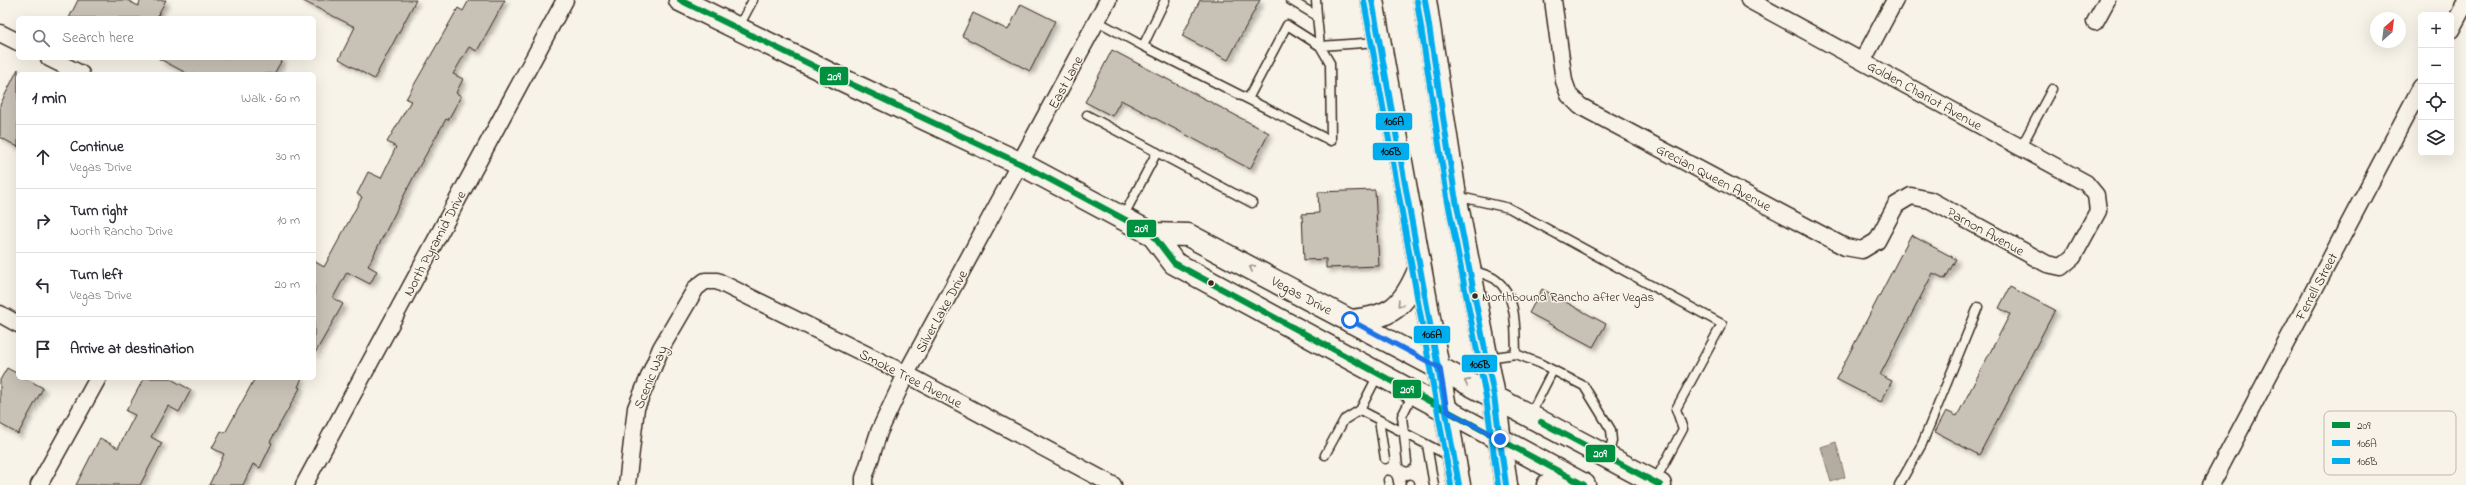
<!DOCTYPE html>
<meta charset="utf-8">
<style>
:root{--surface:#fff;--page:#f2f2f3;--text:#2b2b33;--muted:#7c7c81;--line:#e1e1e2}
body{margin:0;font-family:"Indie Flower",sans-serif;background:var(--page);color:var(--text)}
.controls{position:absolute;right:12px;top:12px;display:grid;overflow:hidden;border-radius:6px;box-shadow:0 4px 16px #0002}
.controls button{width:36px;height:36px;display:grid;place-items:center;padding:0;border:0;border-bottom:1px solid var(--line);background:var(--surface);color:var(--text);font:20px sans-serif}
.compass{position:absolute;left:2370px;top:12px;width:36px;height:36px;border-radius:50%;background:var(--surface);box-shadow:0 4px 16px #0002;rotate:28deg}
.stop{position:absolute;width:12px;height:12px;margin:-9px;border:3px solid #1a73e8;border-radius:50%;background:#fff}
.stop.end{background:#1a73e8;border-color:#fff;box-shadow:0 1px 4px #0008}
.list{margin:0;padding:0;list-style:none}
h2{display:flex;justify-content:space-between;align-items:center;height:52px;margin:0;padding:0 16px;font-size:17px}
h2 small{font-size:13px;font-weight:400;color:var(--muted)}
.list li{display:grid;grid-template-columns:26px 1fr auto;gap:12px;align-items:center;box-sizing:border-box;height:64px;padding:0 16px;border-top:1px solid var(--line)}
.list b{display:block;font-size:15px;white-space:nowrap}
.list p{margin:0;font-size:13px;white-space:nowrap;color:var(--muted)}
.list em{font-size:13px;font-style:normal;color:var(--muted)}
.icon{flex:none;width:22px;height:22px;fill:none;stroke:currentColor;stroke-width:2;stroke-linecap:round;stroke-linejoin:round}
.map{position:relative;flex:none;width:2466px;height:485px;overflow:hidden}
.search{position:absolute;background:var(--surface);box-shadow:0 4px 16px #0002;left:16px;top:16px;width:300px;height:44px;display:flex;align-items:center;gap:10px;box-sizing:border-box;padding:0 14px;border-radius:6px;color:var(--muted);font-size:15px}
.panel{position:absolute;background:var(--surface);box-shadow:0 4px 16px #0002;left:16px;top:72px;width:300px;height:308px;border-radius:6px}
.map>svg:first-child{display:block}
</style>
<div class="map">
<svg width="2466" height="485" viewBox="0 0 2466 485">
<defs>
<filter id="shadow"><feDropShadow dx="3.5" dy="3.5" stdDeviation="2" flood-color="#0004"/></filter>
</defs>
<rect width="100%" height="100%" fill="#f7f3e8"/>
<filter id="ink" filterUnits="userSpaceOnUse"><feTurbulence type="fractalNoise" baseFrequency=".025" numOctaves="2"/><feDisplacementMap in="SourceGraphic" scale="8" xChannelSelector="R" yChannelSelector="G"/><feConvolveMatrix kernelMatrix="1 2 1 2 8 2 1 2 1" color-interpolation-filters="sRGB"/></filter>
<g filter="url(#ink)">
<path fill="#b4aca0" stroke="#84786c" d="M1836,442L1845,477L1831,482L1821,447Z"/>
<path fill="#c8c1b6" stroke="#3b2a1e" filter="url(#shadow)" d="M78,0H127L138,6L141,0H166L158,15L163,18H69Z
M301,0H416L374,79L339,59L355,27Z
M469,0H505L477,51L469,47L453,74L463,79L456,93L461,96L448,120L446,119L416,172L368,266L377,271L370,284L347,272L333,298L343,304L314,355V261L324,267L362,197L357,194L368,172L381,178L396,147L387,142L411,101L406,99L458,8L463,11Z
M1200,0H1260L1228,60L1182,36Z
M1021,4L1055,21L1030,71L962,36L973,13L1008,30Z
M1112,50L1269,133L1250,169L1121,100L1112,116L1085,102Z
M158,58H283L274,74H188Z
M18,69V147L0,137V105Z
M1375,190L1379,266L1326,268V259L1304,260L1302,214L1319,213L1318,192Z
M1911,235L1956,259L1945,279L1933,273L1880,375L1892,381L1881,402L1836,379Z
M2010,287L2055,310L1979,455L1935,432L1946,411L1957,416L2010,314L1999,308Z
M1542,289L1606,324L1593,347L1529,313Z
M7,368L18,374V378H25L43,388L18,434L0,424V380Z
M144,378H169L191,390L179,412L168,406L151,437L162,443L140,485H76L100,438L118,448L135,415L126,411Z
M255,378H302L298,387L300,388L270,442L272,443L260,468L253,464L243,485H209L224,454L212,448L221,431L225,433Z"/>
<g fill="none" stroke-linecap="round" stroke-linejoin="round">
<defs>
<path id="lane" d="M1290,0L1317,16L1316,0
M1097,21L1143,46L1165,0
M738,28L753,0
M1143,46L1331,141L1330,63L1320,46L1317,16
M1248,99L1287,25L1320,46L1378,42
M1087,115L1252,203
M2021,147L2052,89
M1456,196L1509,208L1722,324L1676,409L1683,429L1655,481
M1123,217L1157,152
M1472,270C1479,273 1489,275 1495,279C1518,295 1515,329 1516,354L1539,363L1584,386L1611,430L1612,441L1608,457
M1487,358L1516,354
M1378,375L1360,410L1451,457
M1530,415L1553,370
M1379,420L1385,459
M1427,445L1434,485
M1325,455L1344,420L1360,410
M1407,462L1402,416L1413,394
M1388,480L1389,485
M1410,484V485
M1899,485L1922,444L1978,307"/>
<path id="street" d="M1553,0L1564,81L1569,95L1580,106L1845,247L1862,250L1877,241L1896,205L1911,196L1930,200L2047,264L2061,267L2073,257L2098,211L2096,195L2086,183L1749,0
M2095,22L2107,0
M2451,30L2466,2
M0,33L18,42
M49,58L81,74
M1863,60L1895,0
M0,314L18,324
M39,485L98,378
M304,485L565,0
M627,485L636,408L661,348L696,288L705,281H717L906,374L1113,485
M864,485V478L879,432L906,374L1108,0
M2211,485L2421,87"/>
<path id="secondary" d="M680,0L834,76L1021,164L1152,234L1174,263L1584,485
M1152,234L1188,235L1660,485"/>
<path id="primary" d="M1372,0L1459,485
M1425,0L1455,195L1494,396L1506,485
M1350,321C1391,317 1403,308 1419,270
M1548,485L1582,484"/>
</defs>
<use href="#lane" stroke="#3b2a1e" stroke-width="11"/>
<use href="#street" stroke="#3b2a1e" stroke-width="19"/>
<use href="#secondary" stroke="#3b2a1e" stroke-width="25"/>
<use href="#primary" stroke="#3b2a1e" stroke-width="25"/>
<use href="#lane" stroke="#f7f3e8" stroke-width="8"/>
<use href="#street" stroke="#f7f3e8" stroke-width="16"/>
<use href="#secondary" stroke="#f7f3e8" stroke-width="22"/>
<use href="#primary" stroke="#f7f3e8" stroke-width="22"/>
<defs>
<path id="bus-1" d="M680,0L834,76L1021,164L1152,234L1174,263L1584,485
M1541,422L1660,485"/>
<path id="bus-2" d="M1372,0L1459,485
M1425,0L1455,195L1494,396L1506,485"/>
<path id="bus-3" d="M1364,1L1451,485
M1417,1L1447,197L1486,397L1498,485"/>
</defs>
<use href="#bus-1" stroke="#f7f3e8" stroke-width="9"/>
<use href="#bus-2" stroke="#f7f3e8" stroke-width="9"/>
<use href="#bus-3" stroke="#f7f3e8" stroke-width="9"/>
<use href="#bus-1" stroke="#009140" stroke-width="6"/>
<use href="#bus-2" stroke="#00adef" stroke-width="6"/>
<use href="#bus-3" stroke="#00adef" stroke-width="6"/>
</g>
<defs><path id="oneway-chevron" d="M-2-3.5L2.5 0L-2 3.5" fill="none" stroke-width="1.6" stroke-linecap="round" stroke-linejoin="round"/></defs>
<g stroke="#998e83">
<use href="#oneway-chevron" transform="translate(1252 268) rotate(-152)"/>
<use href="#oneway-chevron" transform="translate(1400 304) rotate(134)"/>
<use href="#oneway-chevron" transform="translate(1467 382) rotate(-152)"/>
</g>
</g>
<g fill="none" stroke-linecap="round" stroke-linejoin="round" filter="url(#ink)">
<path stroke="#1a73e8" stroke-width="5" d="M1350,320L1440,368L1447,411L1500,439"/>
</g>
<g fill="#3b2a1e" stroke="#f7f3e8" stroke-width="1.5">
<circle cx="1211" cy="283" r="3.5"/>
<circle cx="1475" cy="296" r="3.5"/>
</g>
<g text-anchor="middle" stroke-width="3" stroke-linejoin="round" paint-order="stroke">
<g font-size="13" fill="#3b2a1e" stroke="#f7f3e8" text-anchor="start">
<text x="1482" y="301">Northbound Rancho after Vegas</text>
</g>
<g font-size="14" fill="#3b2a1e" stroke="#f7f3e8">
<text transform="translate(1065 82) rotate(-62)" y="5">East Lane</text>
<text transform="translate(1925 95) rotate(29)" y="5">Golden Chariot Avenue</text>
<text transform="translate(1714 177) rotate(28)" y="5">Grecian Queen Avenue</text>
<text transform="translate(1986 231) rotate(29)" y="5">Parnon Avenue</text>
<text transform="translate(434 243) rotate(-62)" y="5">North Pyramid Drive</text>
<text transform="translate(2316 286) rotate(-62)" y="5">Ferrell Street</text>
<text transform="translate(1302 295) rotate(28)" y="5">Vegas Drive</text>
<text transform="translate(941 311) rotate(-61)" y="5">Silver Lake Drive</text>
<text transform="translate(650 377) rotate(-68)" y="5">Scenic Way</text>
<text transform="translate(911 378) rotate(27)" y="5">Smoke Tree Avenue</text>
</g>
</g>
<rect x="2324" y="411" width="132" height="64" rx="6" fill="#f7f3e8" stroke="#bfb7ab" stroke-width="1"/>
<rect x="2332" y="422" width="18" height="6" fill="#009140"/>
<rect x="2332" y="440" width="18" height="6" fill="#00adef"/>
<rect x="2332" y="458" width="18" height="6" fill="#00adef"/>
<g font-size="11" fill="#3b2a1e">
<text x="2357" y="429">209</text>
<text x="2357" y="447">106A</text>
<text x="2357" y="465">106B</text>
</g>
<g stroke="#f7f3e8" stroke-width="1.5">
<rect x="819" y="66" width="30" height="20" rx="4" fill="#009140"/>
<rect x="1375" y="112" width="38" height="19" rx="4" fill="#00adef"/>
<rect x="1372" y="142" width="38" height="19" rx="4" fill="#00adef"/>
<rect x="1126" y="219" width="31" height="19" rx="4" fill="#009140"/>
<rect x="1413" y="325" width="38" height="19" rx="4" fill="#00adef"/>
<rect x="1461" y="354" width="37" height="19" rx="4" fill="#00adef"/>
<rect x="1392" y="379" width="30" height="20" rx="4" fill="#009140"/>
<rect x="1585" y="444" width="31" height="19" rx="4" fill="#009140"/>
</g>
<g font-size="11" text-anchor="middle" font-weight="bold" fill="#fff">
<text x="834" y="80">209</text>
<text x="1141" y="232">209</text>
<text x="1407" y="393">209</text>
<text x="1600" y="457">209</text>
</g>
<g font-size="11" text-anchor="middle" font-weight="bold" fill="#111">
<text x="1394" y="125">106A</text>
<text x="1391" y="155">106B</text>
<text x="1432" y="338">106A</text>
<text x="1480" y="368">106B</text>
</g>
</svg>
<div class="controls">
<button>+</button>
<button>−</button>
<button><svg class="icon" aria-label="locate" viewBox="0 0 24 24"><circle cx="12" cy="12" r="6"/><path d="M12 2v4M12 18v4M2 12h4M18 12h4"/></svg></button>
<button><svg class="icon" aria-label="layers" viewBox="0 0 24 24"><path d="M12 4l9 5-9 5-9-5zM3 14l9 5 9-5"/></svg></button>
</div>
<svg class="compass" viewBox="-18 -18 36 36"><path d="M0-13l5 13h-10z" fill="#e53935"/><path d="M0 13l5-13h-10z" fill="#7c7c81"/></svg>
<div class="stop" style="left:1350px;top:320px"></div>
<div class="stop end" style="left:1500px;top:439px"></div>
<div class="search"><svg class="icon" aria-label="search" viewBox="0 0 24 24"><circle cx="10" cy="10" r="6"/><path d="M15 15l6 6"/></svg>Search here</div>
<section class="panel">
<h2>1 min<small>Walk · 60 m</small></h2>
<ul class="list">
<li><svg class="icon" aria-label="ahead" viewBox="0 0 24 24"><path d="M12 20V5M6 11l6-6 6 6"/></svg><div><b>Continue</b><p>Vegas Drive</p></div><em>30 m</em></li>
<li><svg class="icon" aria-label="right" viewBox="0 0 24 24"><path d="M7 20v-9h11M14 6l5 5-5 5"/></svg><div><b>Turn right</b><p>North Rancho Drive</p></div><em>10 m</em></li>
<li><svg class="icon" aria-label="left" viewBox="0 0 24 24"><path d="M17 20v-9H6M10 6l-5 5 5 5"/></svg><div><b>Turn left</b><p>Vegas Drive</p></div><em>20 m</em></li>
<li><svg class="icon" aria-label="arrive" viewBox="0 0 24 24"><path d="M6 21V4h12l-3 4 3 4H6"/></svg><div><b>Arrive at destination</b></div></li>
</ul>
</section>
</div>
